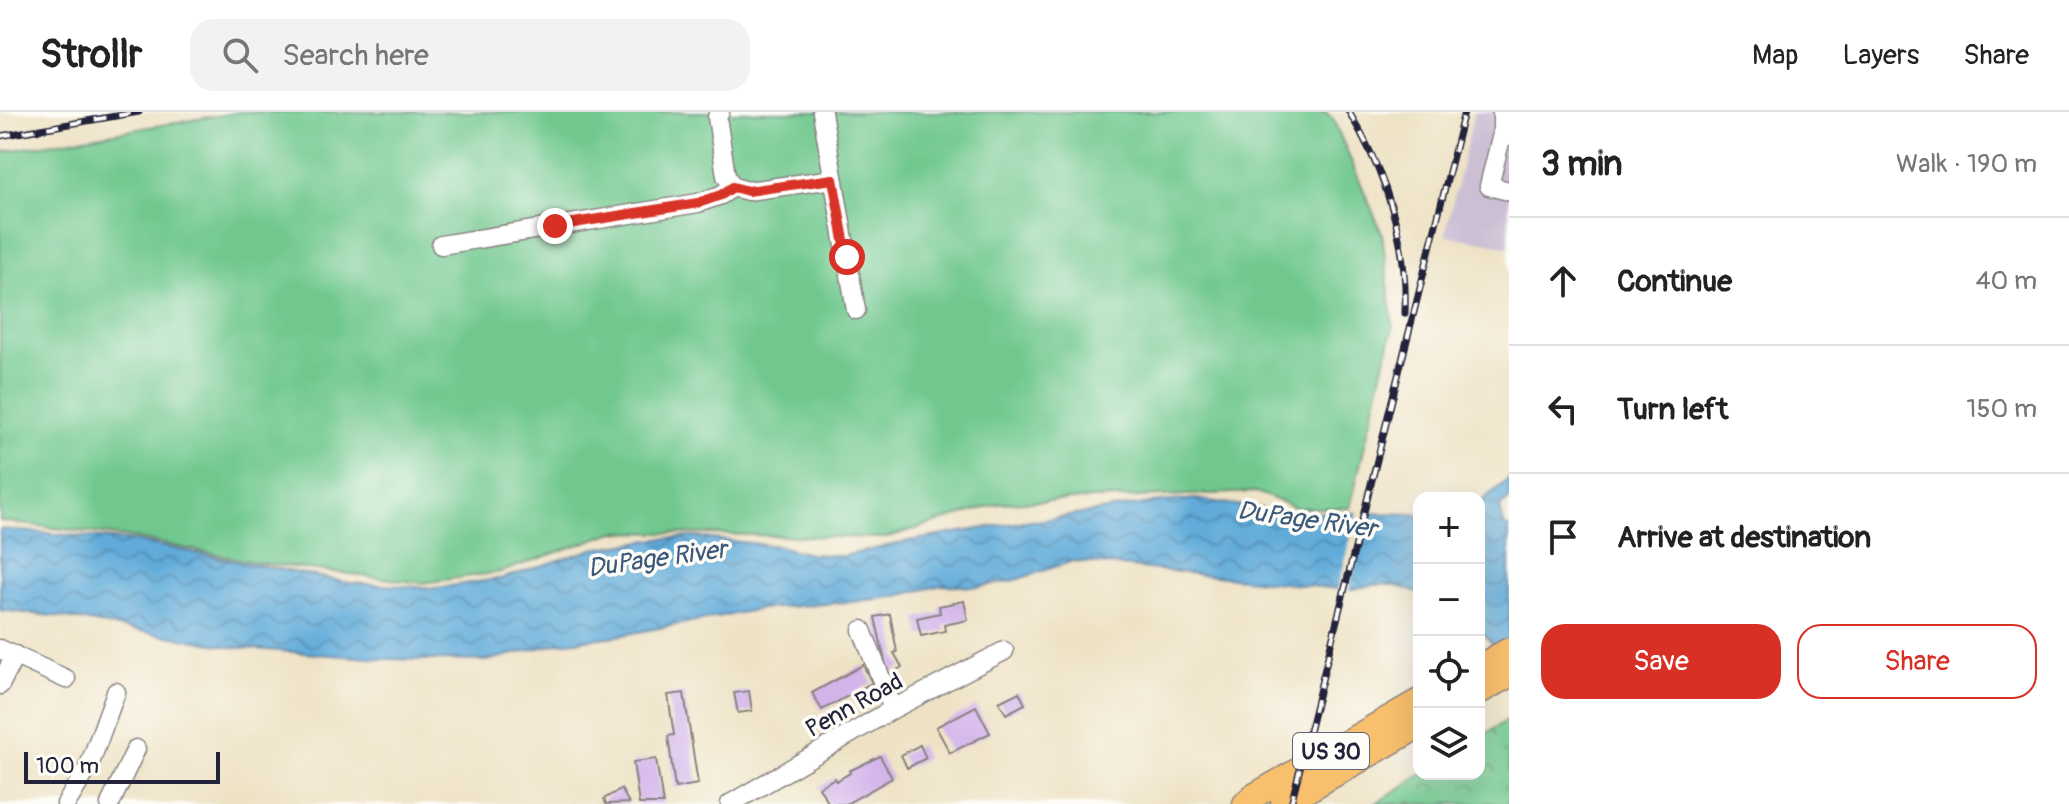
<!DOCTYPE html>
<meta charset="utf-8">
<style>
:root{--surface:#fff;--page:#f2f2f2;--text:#222;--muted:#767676;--line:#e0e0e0;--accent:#d93025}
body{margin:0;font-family:Pangolin,sans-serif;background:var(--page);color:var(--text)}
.controls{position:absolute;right:24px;bottom:24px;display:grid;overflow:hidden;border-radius:16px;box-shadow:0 8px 32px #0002}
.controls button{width:72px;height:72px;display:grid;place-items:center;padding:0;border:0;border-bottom:2px solid var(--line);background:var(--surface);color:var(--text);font:40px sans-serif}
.scale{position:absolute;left:24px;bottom:20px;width:196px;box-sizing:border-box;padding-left:8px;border:4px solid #22223b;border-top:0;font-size:22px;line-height:28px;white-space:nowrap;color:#22223b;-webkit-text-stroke:6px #fdfcf7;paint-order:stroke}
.stop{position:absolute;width:24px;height:24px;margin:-18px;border:6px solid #d93025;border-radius:50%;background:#fff}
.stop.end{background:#d93025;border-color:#fff;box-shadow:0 2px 8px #0008}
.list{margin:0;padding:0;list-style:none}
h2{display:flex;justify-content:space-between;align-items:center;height:104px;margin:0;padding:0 32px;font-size:34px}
h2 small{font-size:26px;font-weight:400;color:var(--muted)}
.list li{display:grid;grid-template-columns:52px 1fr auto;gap:24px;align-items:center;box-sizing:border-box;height:128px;padding:0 32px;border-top:2px solid var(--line)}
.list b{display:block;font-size:30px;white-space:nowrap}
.list em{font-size:26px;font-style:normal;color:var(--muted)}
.actions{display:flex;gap:16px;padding:24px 32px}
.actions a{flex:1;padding:18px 0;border:2px solid var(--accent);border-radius:24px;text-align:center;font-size:28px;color:var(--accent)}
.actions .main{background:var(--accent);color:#fff}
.icon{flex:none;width:44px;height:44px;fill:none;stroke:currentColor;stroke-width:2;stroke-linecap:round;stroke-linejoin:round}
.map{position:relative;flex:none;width:1509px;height:692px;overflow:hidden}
header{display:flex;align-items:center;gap:48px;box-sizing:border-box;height:112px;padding:0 40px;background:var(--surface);border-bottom:2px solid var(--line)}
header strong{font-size:38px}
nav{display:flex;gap:44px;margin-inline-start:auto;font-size:28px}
.search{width:560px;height:72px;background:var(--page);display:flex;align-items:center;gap:20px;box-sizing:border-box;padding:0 28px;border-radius:24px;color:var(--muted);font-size:30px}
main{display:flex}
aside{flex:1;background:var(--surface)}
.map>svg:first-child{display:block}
</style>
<header>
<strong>Strollr</strong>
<div class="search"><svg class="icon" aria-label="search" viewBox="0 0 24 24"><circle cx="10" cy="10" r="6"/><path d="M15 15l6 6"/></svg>Search here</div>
<nav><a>Map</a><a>Layers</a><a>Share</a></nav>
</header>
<main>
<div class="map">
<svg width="1509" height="692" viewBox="0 0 1509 692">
<defs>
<pattern id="park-crowns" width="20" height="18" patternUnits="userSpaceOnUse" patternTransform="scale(2)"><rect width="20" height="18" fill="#6fc88e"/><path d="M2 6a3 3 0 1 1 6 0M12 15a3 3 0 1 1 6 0" fill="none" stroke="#5ba275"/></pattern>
<pattern id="water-waves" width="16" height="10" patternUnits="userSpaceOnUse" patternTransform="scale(2)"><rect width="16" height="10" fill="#60abd9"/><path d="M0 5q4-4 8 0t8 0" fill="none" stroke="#4f8bb1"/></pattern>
</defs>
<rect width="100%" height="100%" fill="#fdfcf7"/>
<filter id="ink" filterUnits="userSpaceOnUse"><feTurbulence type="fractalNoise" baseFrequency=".0125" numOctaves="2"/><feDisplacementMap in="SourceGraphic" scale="16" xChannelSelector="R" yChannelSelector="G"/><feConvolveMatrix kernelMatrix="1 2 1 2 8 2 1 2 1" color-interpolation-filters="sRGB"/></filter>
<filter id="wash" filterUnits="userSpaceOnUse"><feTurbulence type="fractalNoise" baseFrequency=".006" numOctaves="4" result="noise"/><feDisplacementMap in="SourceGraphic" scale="32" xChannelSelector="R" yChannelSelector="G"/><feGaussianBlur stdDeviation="1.8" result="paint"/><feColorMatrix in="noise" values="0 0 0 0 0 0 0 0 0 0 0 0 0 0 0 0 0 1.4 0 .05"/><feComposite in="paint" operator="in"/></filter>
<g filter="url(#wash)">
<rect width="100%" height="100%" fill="#eee2c4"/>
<path fill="#ccbfd4" d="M1474,0H1509V135L1445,123Z"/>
<path fill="#6fc88e" stroke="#487564" stroke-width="2" d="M239,0H1326L1333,7L1382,121L1393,214L1350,396H1297L1256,380L1001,391L885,426L614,420L501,460L422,471L260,451L133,426L0,409V40Z"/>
<path fill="url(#park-crowns)" stroke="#487564" stroke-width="2" d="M1509,607V692H1375L1422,662H1479V626Z"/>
<path fill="url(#water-waves)" stroke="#41668a" stroke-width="2" d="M1509,367V388L1500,395L1504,413L1509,416V550L1479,517V391Z
M1195,387L1286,400L1419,402V482C1391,469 1378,471 1348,478L1073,449L1012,469L977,475L942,473L893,485L851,490L760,497L617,524L560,531L486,549L383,547L230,535L61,505L0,498V417L134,429L350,471L436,476L504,466L593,437L656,427L694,425L778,434L810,442L844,444L909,429L1031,408L1037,409L1151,391Z"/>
<path fill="#eee2c4" d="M1358,397H1369L1348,482L1337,481Z"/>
<g id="blocks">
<path fill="#d3b4eb" d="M964,489L968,508L944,513L945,519L921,524L917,506L940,501L939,494Z
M890,502L897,540L894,541L902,555L888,563L875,505Z
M863,553L872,571L822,598L812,581Z
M749,579L752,599L738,601L734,581Z
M1019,580L1025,592L1006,602L999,590Z
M684,581L698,672L675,676L668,624L674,623L668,583Z
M976,594L990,621L950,641L936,615Z
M920,633L926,646L907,656L901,643Z
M880,644L892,666L846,692H829L819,675L835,666L836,669L850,661L849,659Z
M656,647L663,692H639L633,650Z
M621,677L629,691L606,692L604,687Z"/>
</g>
</g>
<g filter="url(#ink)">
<use href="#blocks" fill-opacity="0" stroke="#888280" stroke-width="2"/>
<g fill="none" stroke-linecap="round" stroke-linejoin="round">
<defs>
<path id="minor" d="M720,0L717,5L726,64L733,75L748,79L833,67
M822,0L856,198
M1502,22V0
M1509,24L1502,22L1489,74L1509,79
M441,133L698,91L721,83L733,75
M862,518L893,597
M0,537L66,567
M0,573L15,543
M66,692L89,654L116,580
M110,692L136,637
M730,692L893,597L1004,539"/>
<path id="major" d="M1479,555L1509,538
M1479,580L1509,563
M1245,692L1252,685L1419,589
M1283,692L1419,614"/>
</defs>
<use href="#minor" stroke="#888280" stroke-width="21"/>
<use href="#major" stroke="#888280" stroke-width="27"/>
<use href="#minor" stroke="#fff" stroke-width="18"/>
<use href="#major" stroke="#f8bf6c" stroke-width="24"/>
<defs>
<path id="rail" d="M1349,0C1386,62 1408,128 1405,201
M0,24L139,0
M1291,692L1464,0"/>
</defs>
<use href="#rail" stroke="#22223b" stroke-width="7"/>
<use href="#rail" stroke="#fdfcf7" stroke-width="4" stroke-dasharray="12" stroke-linecap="butt"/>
</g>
</g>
<g fill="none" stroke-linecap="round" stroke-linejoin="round" filter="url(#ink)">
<path stroke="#d93025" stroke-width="10" d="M555,114L698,91L721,83L733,75L748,79L833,67L847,145"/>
</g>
<g text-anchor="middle" stroke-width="7" stroke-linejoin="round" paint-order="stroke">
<rect fill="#fdfcf7" stroke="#646373" stroke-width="2" x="1293" y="621" width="76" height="36" rx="6"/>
<g font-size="22" font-weight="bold" fill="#22223b">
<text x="1331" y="647">US 30</text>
</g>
<g font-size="24" fill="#22223b" stroke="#fdfcf7">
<text transform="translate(854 593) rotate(-29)" y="8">Penn Road</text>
</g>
<g font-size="26" font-style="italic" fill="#3b597a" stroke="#fdfcf7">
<text transform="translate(1307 407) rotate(8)" y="9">DuPage River</text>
<text transform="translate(657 446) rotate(-8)" y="9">DuPage River</text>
</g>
</g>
</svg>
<div class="controls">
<button>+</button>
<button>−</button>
<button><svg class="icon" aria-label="locate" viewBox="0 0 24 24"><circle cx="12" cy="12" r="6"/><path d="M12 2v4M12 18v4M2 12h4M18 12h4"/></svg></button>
<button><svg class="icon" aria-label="layers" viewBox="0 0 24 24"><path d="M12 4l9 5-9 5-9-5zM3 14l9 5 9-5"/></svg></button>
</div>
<div class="scale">100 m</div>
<div class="stop" style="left:847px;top:145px"></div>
<div class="stop end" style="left:555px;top:114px"></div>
</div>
<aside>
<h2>3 min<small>Walk · 190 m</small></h2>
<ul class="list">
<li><svg class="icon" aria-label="ahead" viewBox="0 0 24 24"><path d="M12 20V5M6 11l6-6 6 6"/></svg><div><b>Continue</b></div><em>40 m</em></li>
<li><svg class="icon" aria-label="left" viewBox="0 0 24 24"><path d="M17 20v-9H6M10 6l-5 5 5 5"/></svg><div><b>Turn left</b></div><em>150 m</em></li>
<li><svg class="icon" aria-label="arrive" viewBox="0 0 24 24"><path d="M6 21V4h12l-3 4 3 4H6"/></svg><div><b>Arrive at destination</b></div></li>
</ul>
<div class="actions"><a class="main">Save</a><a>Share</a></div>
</aside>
</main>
